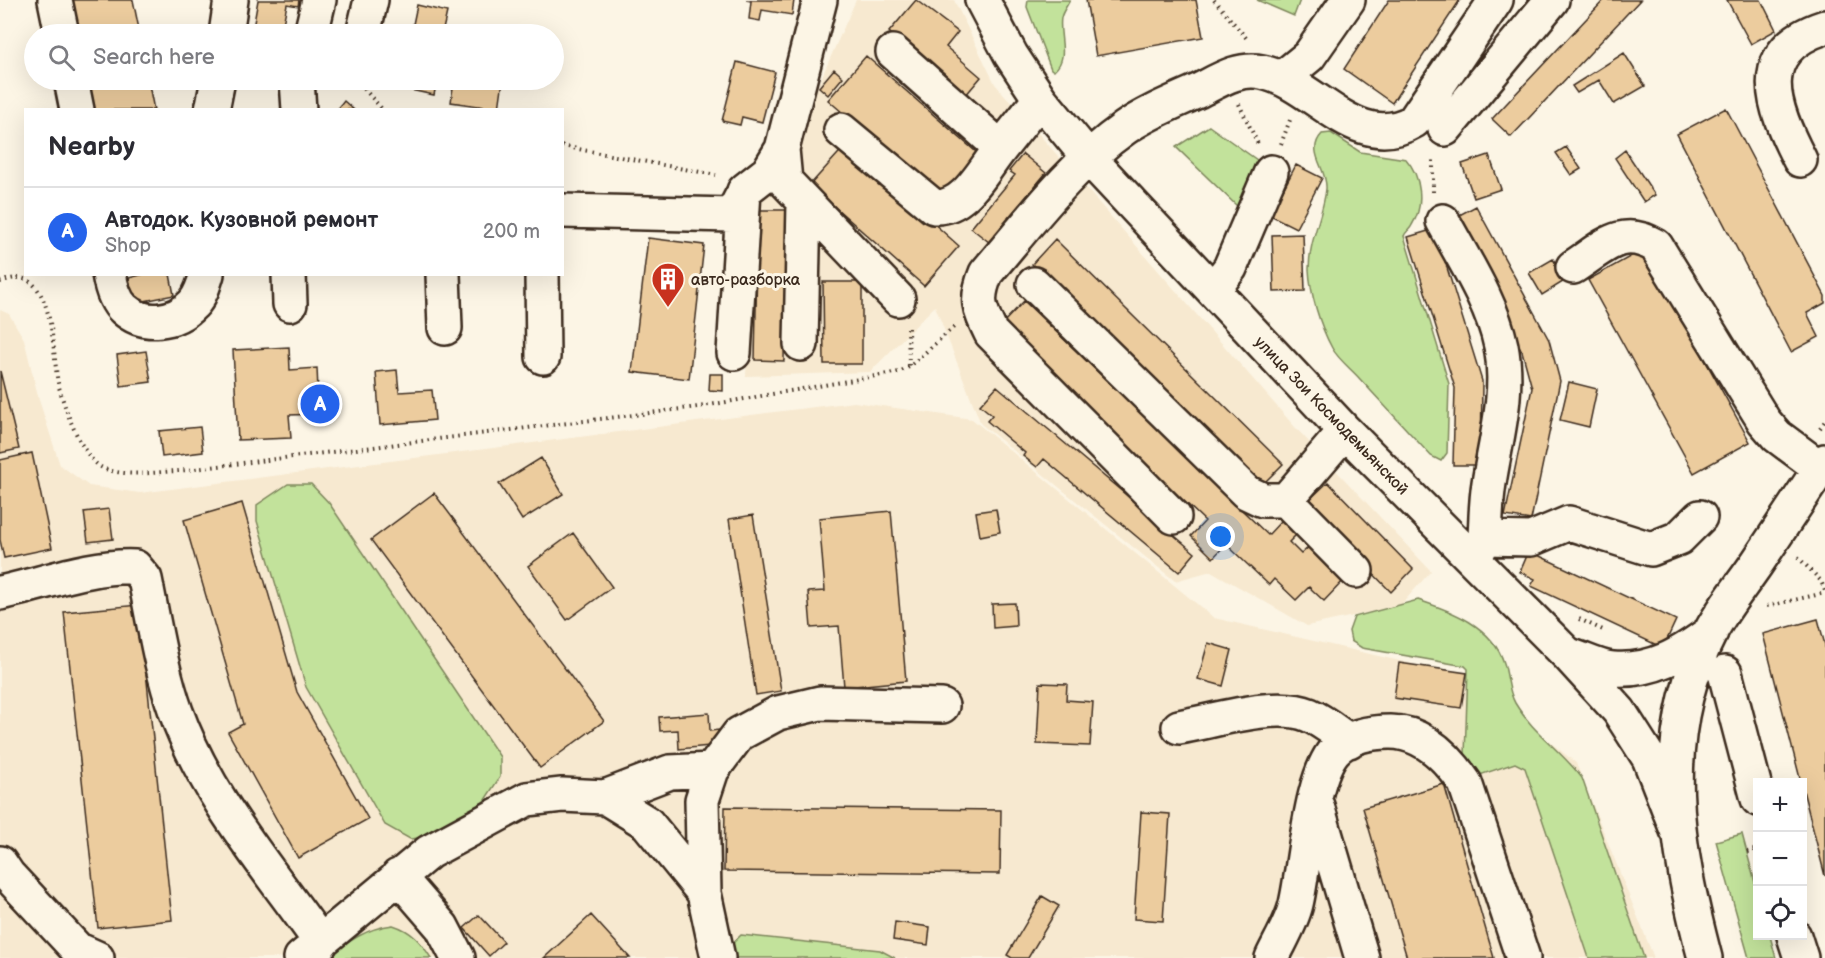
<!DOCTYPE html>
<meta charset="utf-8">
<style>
:root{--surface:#fff;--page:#f2f2f3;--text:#2b2b33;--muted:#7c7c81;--line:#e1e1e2;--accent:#2563eb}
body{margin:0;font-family:"Balsamiq Sans",sans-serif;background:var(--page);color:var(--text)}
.controls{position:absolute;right:18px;bottom:18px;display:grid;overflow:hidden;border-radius:0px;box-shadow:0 6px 24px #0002}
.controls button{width:54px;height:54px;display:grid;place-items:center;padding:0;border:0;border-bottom:2px solid var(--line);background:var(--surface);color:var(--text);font:30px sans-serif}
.you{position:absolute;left:1221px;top:537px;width:21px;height:21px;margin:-15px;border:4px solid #fff;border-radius:50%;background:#1a73e8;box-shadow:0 0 0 9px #1a73e833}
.badge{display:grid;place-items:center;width:39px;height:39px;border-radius:50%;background:var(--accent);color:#fff;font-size:20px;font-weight:700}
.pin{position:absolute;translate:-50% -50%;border:3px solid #fff;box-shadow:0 2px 6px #0006}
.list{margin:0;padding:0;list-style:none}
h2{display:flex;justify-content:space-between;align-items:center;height:78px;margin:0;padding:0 24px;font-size:26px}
h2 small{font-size:20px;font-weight:400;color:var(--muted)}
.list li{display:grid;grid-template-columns:39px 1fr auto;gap:18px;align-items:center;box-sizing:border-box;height:90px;padding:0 24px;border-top:2px solid var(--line)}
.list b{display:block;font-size:22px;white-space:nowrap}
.list p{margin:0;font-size:20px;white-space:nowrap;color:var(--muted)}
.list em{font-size:20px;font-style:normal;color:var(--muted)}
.icon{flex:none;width:33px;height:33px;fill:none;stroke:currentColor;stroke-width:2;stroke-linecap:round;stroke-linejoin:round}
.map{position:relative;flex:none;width:1825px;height:958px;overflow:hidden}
.search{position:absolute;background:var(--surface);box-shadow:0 6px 24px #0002;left:24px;top:24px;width:540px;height:66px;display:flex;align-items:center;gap:15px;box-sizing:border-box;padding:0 21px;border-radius:33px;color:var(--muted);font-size:22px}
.panel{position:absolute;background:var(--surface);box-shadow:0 6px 24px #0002;left:24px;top:108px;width:540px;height:168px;border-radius:0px}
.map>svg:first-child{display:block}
</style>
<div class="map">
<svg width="1825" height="958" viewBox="0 0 1825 958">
<rect width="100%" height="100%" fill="#fcf5e5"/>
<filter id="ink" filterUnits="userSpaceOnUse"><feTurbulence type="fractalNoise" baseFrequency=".0167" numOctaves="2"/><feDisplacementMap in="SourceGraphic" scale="12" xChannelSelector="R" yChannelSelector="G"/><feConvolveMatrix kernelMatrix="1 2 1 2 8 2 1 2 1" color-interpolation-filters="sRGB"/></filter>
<g filter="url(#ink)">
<path fill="#f7e9d0" d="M856,0H954L995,84L1294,426L1431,571L1400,606L1307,626L1211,571L1175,581L981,424L935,306L870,372L746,376L754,197L784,162Z
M0,310L9,314L24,339L39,400L60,465L89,486L140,493L854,402L972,419L1214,618L1469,677L1576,763L1654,958H0Z"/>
<path fill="#c2e29b" stroke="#7e865c" stroke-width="1.5" d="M1028,0H1070C1067,6 1062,12 1061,18C1058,36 1070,57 1054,71L1051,69L1027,7Z
M1257,0H1300L1294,16Z
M1209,126L1257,160L1238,207L1176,147Z
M1331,133L1360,152L1406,159C1421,176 1425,205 1412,225C1410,230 1406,231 1404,236L1449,384L1447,453L1441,461L1431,456C1407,430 1383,404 1359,378C1351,369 1338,359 1332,348C1320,326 1310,293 1309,269C1309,240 1323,216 1326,189C1328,169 1305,152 1322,134Z
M288,484H311L329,503L500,757V777L481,806L427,837L410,839L385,825L306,687L257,521V505Z
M1418,600C1452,611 1492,626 1504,663C1508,675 1508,691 1515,703C1533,733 1561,750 1582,778L1644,958H1589L1525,768L1515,763L1477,776L1472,772L1465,755L1468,669L1465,666L1362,648L1351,641L1349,631L1354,617Z
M1742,834L1757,890L1758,936H1770L1776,958H1749L1716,841Z
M393,925C412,931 421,942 431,958H328C348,941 367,928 393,925Z
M741,935L880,950L895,958H733L731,945Z"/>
<path fill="#eccc9e" stroke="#3b2a1e" stroke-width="1.5" d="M69,0H133L140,34H76Z
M258,0H299L298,6L287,4L281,34H252Z
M746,0H794L792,15L762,10L760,21L749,19L751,1Z
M916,0L958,32L946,47L981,77L965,96L889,32Z
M1086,0H1196L1203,37L1096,56Z
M1389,0H1460L1392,103L1344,69Z
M1604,0H1640L1511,137L1492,119Z
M1727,0H1761L1776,30L1751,44Z
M417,5L447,12L442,34H411Z
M1624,53L1645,86L1614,104L1599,80L1577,93L1572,86Z
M866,56L983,158L946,202L828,100Z
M737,62L775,72L762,122L742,117L740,125L722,121Z
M834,69L843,77L828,95L819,87Z
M84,80H148L154,110H90Z
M388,80H437L434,95L387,85Z
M454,80H503L499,109L451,102Z
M344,101L354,110H337Z
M1726,108L1825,296V303L1807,313L1819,337L1791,352L1677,134Z
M846,145L959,246L924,286L810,185Z
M1566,147L1581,169L1571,175L1556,153Z
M1625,150L1655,195L1644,202L1615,158Z
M1023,154L1046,173L1008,218L1013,223L994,246L971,228L1015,175L1009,171Z
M1489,155L1501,189L1474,198L1462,164Z
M1296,165L1322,178L1296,228L1270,215Z
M1476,206L1549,340L1560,381L1531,520L1505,516L1532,388L1522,351L1450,220Z
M758,210H786L784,361L755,360Z
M1435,229L1482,381L1481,465H1453L1455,388L1408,237Z
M1303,234L1305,291L1274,292L1272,235Z
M648,238L704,245L689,379L632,372Z
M1055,239L1283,464L1259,488L1032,264Z
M1644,249L1750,442L1694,473L1588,280Z
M1553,259L1566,280L1542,295L1529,273Z
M144,274H170L174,295L134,303L129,278Z
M823,282H862V364H824Z
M1024,301L1268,535L1282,520L1297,534L1289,542L1301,554L1310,546L1345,579L1324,601L1309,587L1296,600L1274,579L1269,585L1226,544L1213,558L1191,536L1205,521L1000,326Z
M289,347L290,370L317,368L319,414L289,415L291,438L238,440L233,350Z
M146,351L151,382L121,386L117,355Z
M397,370L399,392L432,390L435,420L380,425L376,372Z
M0,371L19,449L0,453Z
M710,374H723V391L709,390Z
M1569,382L1597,389L1589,427L1560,420Z
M997,386L1195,553L1179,572L1044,459L1037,467L1023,456L1025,453L987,421L992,415L980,405Z
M200,427L203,452L162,457L159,431Z
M32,453L52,548L4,558L0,540V460Z
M541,458L563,494L522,520L499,484Z
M1328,482L1413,569L1391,592L1305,504Z
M434,493L604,721L540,768L371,540Z
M242,503L297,692L368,819L298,858L228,732L243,724L184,520Z
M109,509L113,539L88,542L84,512Z
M996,509L1000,532L980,536L976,512Z
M891,511L906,681L844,687L839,626L811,628L808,592L825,591L819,518Z
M753,515L781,691L756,695L729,519Z
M573,533L612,587L567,620L528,566Z
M1529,551L1676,620L1663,648L1531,586L1535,579L1520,572Z
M1015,603L1016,626L993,628L992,604Z
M139,605L172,920L98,928L64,612Z
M1818,619L1825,645V876L1763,634Z
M1208,643L1232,650L1223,686L1198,679Z
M1399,663L1467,673L1461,708L1394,698Z
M1040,683L1067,684L1066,700L1093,702L1090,746L1037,744Z
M709,713L710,731L719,730L720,745L679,749L678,730L660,731L659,717Z
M1444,784L1463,851L1494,958H1407L1363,808Z
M725,807L1001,810L1000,874L724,871Z
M1141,812L1170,814L1163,921L1134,919Z
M1042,896L1059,906L1028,958H1012L1007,955Z
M479,915L504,942L489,956L464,928Z
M591,915L630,958H544Z
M895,922L930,927L928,945L893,940Z"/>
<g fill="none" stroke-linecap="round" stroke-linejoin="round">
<defs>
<path id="minor" d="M55,0L62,34
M820,0L782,149L785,181L898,299
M982,0L1011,55L1040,99L1088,157L1345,431L1567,654L1619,711L1649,758L1677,830
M226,34L231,0
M311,34L319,0
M363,34L371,0
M1282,78L1309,56L1348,0
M71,80L77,110
M297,80L299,110
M212,110L218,80
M1445,129L1552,0
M841,130L934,207C965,209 983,170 1001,148L893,52
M1001,148L1040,99
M1800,160C1773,108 1750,51 1825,27
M562,211L732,215L745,190L768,172L782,149
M1443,221C1464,260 1492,302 1501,346C1510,392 1496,438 1489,483C1486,501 1486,520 1485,538
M1573,267C1603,248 1621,225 1656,246L1764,421L1777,436L1820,468
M109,274C111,286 115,301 124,309C144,327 175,323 193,304C200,297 204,284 207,274
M289,274L290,304
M443,274L445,328
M542,274L543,357
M1034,284L1246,492L1263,500H1286L1345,431
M1213,290L1230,268L1271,172
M801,344L804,203
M734,353L744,191
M1286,500L1356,571
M1174,517L991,333C979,308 975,300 986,273C1028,224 1072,165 1125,128C1146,113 1174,102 1198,91C1218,81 1238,67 1262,72C1314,82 1357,155 1414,121L1496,0
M1475,557L1485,538L1531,539L1569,523L1651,549L1679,538L1700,517
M0,593C43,584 90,565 135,567L145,579C154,623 161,670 176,712C207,798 269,869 321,943
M1569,655C1583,659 1599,668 1613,669C1653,672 1681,654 1711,632
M1725,673L1758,799
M1179,727C1215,721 1276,701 1309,715C1323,721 1336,732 1349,741
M605,797L670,772L712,770
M1317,806L1362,958
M0,863L8,875L77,949L97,958
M398,876L442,927L458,958
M1794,936L1801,958
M301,958L429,852L527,799L562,795L605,797L647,823L704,893
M718,958L704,893L702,800L712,770L739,734L778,713L820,703L942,706
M1272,958C1280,941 1292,922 1296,904C1305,867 1310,771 1338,747C1353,735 1372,732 1390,732C1424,732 1448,758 1465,783L1523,958
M1705,958C1676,848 1656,737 1711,631C1724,607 1742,585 1757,563C1780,529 1802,495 1825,461"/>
</defs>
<use href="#minor" stroke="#3b2a1e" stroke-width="38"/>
<path stroke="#3b2a1e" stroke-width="4" stroke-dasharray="1.5 4.5" stroke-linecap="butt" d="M1214,0L1248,40
M356,80L383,110
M1239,104L1258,144
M1281,144L1290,120
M562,146L716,175
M1433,192V157
M0,282C9,279 18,276 27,280C54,293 53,357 58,383C63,404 81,456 101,467C123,478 155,472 178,471L698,407L899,372L909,367L955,326
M908,328L909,366
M1820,428L1825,421
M1798,557L1821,581L1825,591
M1767,606L1825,593
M1579,619L1605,631
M1747,852L1758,849"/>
<use href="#minor" stroke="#fcf5e5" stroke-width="33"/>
</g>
</g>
<defs>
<symbol id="building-pin" viewBox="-11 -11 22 30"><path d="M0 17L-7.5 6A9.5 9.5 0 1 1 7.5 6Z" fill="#c8321e" stroke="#fcf5e5"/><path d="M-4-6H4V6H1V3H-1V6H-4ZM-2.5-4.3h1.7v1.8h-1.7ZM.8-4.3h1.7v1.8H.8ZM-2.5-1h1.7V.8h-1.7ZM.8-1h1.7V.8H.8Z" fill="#fff"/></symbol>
</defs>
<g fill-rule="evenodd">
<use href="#building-pin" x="649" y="260" width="38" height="52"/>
</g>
<g text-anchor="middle" stroke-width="6" stroke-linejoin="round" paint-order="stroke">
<g font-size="16" fill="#3b2a1e" stroke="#fcf5e5" text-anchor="start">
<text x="691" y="285">авто-разборка</text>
</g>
<g font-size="16" fill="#3b2a1e" stroke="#fcf5e5">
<text transform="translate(1332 415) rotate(46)" y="6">улица Зои Космодемьянской</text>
</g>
</g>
</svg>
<div class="controls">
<button>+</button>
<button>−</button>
<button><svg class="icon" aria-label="locate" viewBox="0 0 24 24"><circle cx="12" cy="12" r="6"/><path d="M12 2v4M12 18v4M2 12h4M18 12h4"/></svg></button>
</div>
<div class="you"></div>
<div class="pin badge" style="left:320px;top:404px">A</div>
<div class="search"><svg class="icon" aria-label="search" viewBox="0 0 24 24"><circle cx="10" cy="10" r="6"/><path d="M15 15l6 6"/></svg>Search here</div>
<section class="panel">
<h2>Nearby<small></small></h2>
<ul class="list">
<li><span class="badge">A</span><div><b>Автодок. Кузовной ремонт</b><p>Shop</p></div><em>200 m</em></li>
</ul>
</section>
</div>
